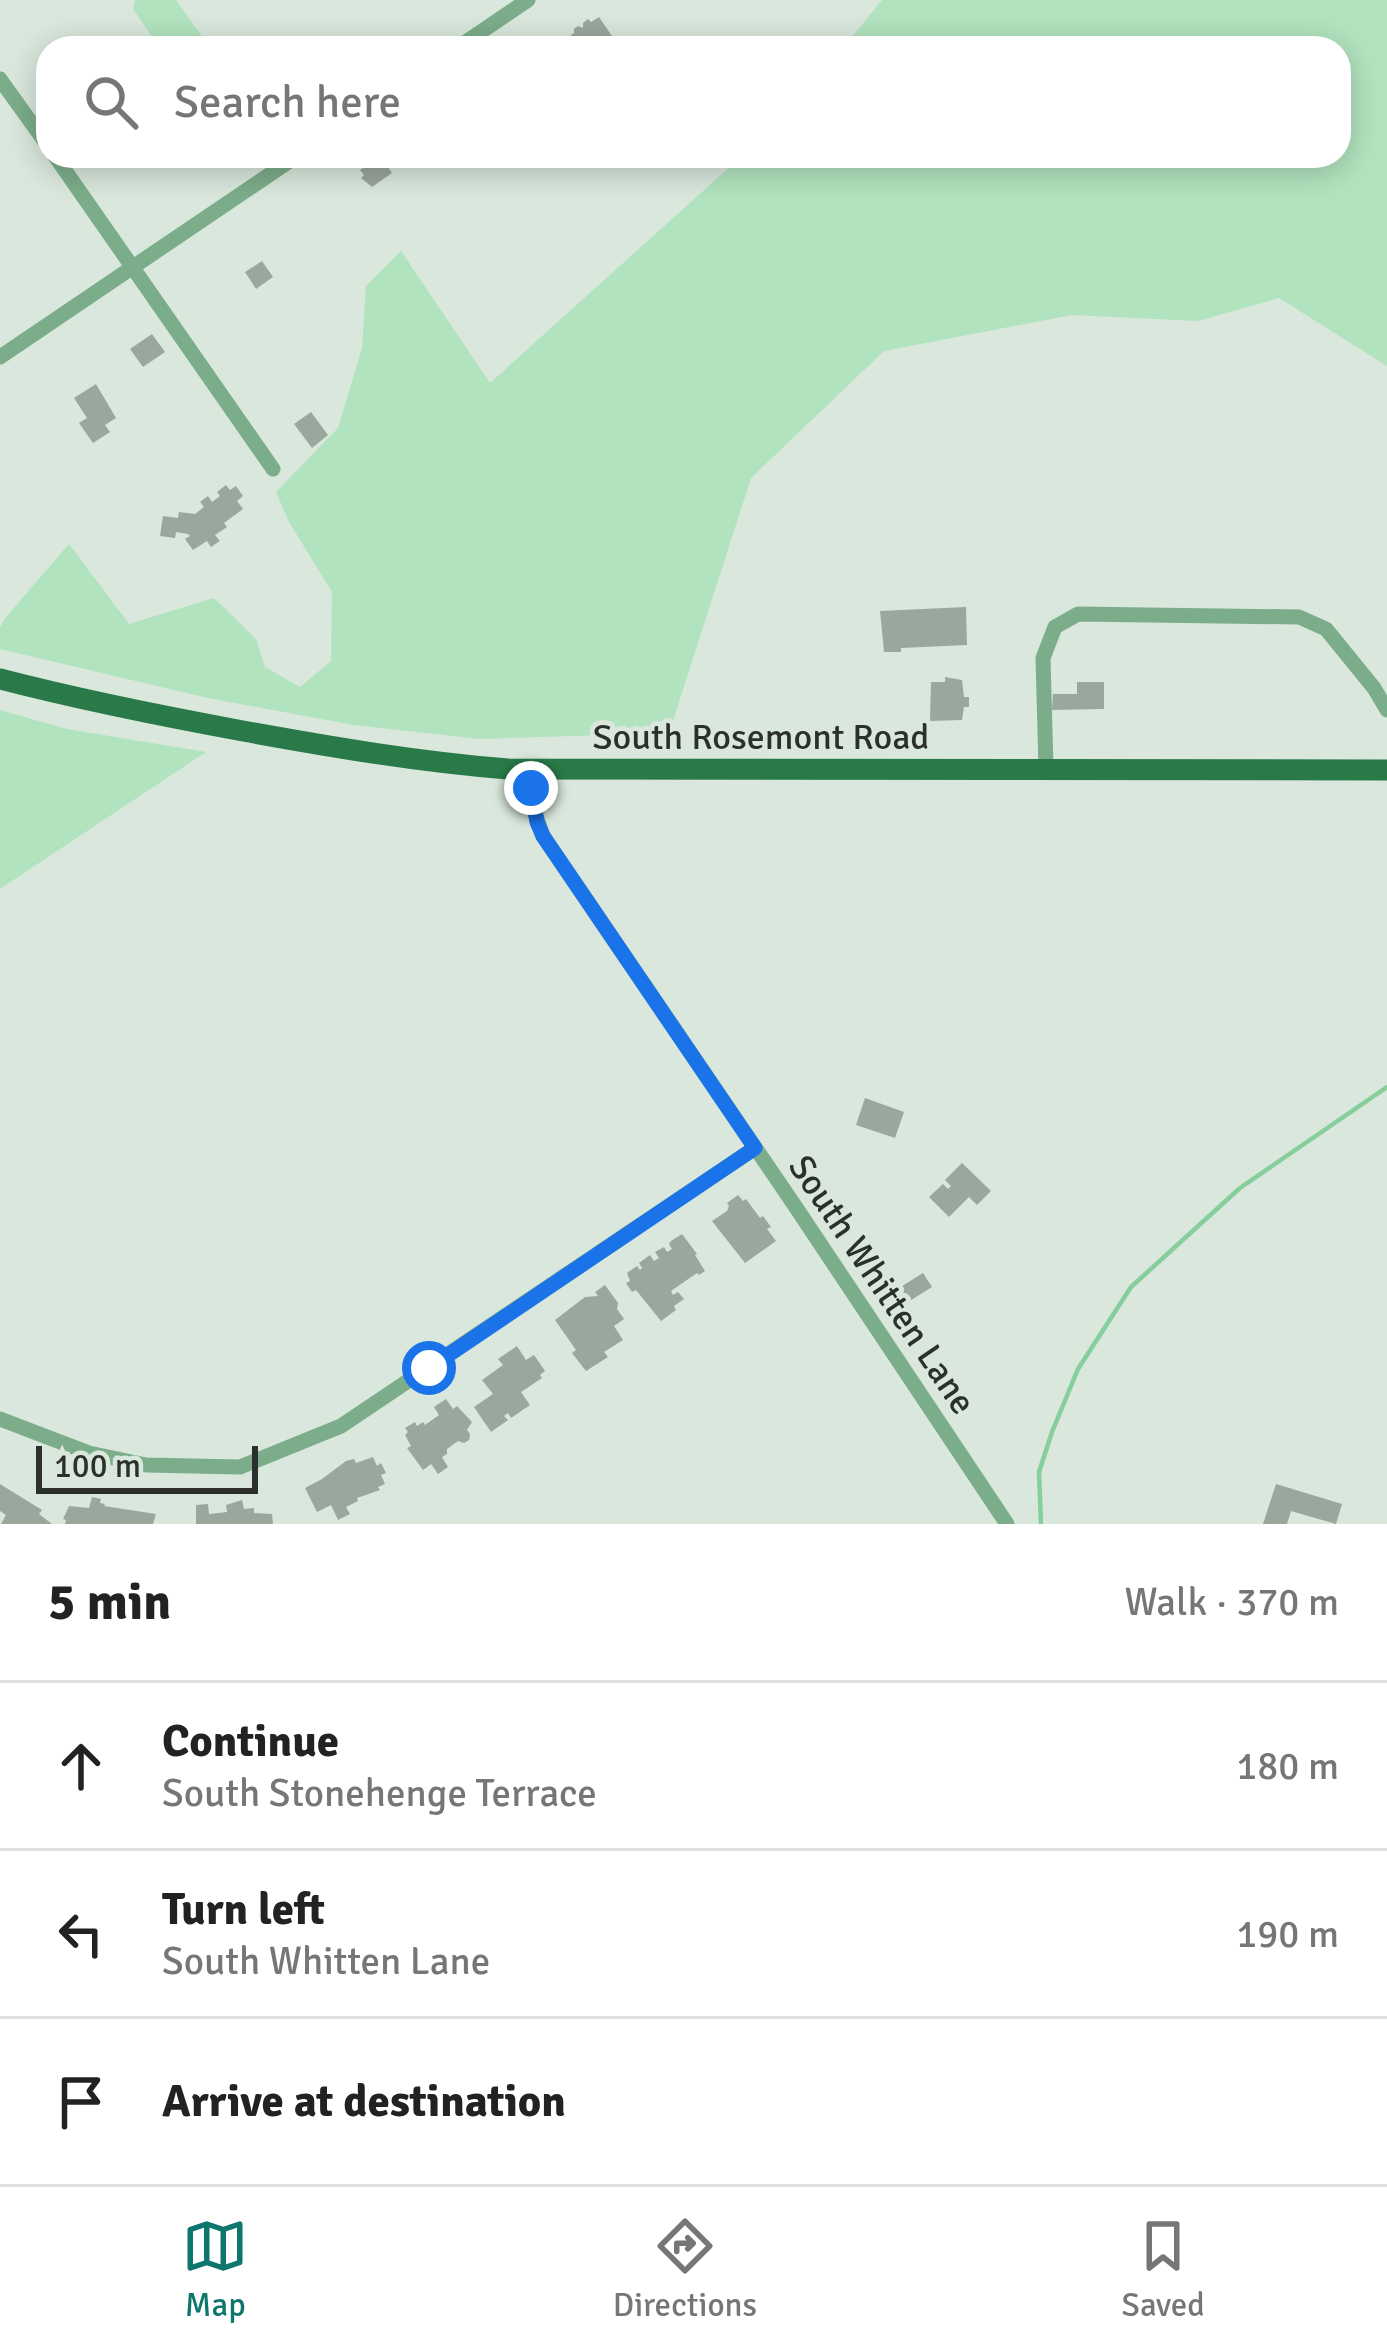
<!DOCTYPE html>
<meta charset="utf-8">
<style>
:root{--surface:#fff;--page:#f6f6f6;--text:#222;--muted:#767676;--line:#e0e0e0;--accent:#0f766e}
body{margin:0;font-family:Signika,sans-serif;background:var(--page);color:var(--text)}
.scale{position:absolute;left:36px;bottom:30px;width:222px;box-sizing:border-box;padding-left:12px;border:6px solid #2b302c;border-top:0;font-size:33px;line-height:42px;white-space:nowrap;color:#2b302c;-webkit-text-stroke:9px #d9e7dc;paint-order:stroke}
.stop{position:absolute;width:36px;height:36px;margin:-27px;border:9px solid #1a73e8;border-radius:50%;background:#fff}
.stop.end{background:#1a73e8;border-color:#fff;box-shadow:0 3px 12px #0008}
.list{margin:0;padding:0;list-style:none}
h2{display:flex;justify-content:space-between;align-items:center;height:156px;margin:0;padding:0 48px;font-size:51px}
h2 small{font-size:39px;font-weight:400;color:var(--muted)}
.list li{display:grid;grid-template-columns:78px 1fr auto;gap:36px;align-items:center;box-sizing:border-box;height:168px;padding:0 48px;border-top:3px solid var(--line)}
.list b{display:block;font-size:45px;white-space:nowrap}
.list p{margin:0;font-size:39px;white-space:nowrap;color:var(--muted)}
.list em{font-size:39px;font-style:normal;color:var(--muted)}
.icon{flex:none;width:66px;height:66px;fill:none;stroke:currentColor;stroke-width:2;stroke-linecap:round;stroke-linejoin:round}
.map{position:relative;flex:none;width:1387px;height:1524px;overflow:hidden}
.search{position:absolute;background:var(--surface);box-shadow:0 6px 30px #0003;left:36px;right:36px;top:36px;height:132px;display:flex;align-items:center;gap:30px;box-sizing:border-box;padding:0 42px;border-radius:36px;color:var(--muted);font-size:45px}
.sheet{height:660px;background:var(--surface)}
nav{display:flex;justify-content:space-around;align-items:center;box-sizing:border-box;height:168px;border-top:3px solid var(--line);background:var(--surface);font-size:33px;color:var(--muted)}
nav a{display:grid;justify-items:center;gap:6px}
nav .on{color:var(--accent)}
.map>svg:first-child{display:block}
</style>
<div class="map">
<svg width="1387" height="1524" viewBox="0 0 1387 1524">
<rect width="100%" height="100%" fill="#d9e7dc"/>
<path fill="#b1e3be" d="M135,0H176L206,42L204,48H160L133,9Z
M882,0H1387V366L1279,298L1198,321L1072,315L884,351L751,478L669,733L480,739L354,725L208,698L0,649V627L6,617L69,544L129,624L214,598L256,639L265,667L300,687L331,661L332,592L289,522L276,492L338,428L362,348L366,286L401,251L490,383L742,156H1339V48H843Z
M0,710L67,729L206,752L0,889Z"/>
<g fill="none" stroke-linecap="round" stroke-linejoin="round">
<path stroke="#86ce9b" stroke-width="4.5" d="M1041,1524L1039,1472L1052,1432L1078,1369L1131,1287L1240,1188L1387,1087"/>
</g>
<path fill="#9aa79d" d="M599,17L614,39L601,48H561L558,45L574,33V29L578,26L583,28V23L588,19L591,22Z
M375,156L377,159L381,156L392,173L372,187L361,178L364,175L360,170L372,162L370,159Z
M262,261L273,277L256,289L245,272Z
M152,334L165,352L143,367L130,349Z
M96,384L116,418L105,425L110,432L93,443L79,423L87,418L74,398Z
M311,412L328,435L312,448L294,424Z
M226,485L230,490L236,486L243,496L237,501L243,509L224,523L227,527L215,535L220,541L211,547L207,541L193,550L185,539L190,536L188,534L176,532L175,538L160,536L163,516L178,518L179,512L195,514L204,507L200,502L208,496L212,502L220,496L217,492Z
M966,607L967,645L901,648V652H884L880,611Z
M945,677L962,680L964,697H969V707H964L962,720L930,721L931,682H945Z
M1077,682H1104V709L1052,710L1053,694H1077Z
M865,1098L904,1112L895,1138L856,1125Z
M962,1163L991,1191L977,1205L969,1197L949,1217L929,1197L943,1184L948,1189L951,1186L945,1180Z
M738,1195L743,1201L746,1199L760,1218L763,1216L771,1227L767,1229L776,1241L745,1263L712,1221L727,1211L729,1206L727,1203Z
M682,1234L697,1254L695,1255L705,1271L699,1275L697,1273L671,1291L673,1295L678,1292L684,1299L674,1306L676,1310L661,1321L636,1290L632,1292L626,1283L630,1281L627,1273L637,1266L640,1270L642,1268L639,1263L650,1255L654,1261L659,1258L655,1252L664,1247L667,1252L672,1249L669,1244L671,1241Z
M923,1273L932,1287L908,1302L899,1288Z
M605,1285L618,1303L617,1309L624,1319L614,1326L623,1340L604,1352L608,1357L586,1371L572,1353L576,1350L555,1320L585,1297L598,1296L595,1292Z
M517,1346L526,1360L534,1355L545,1371L540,1375L542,1378L521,1392L530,1405L511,1418L508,1413L504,1416L508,1420L491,1432L474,1407L493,1394L482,1380L503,1365L498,1359Z
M446,1399L453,1409L457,1406L472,1422L467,1430L470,1434L469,1440L464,1443L458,1441L447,1449V1454L442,1457L448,1467L438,1474L431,1464L423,1470L407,1448L411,1446L405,1435L408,1432L405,1428L415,1422L417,1426L423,1422L425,1425L439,1415L434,1407Z
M373,1457L377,1466L381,1463L386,1473L381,1475L385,1484L378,1487L380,1490L357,1498L358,1501L346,1507L350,1514L338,1520L331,1505L317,1512L305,1488L322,1479L346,1461L354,1459L356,1463Z
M0,1484L42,1510L39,1514L52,1524H1L6,1515L0,1511Z
M1276,1484L1342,1504L1336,1524L1291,1511L1287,1524H1263Z
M92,1497L101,1499L100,1503L105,1504L104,1506L156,1514L153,1524H65L66,1520L63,1519L69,1506L89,1508Z
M242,1500L244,1509L254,1508V1513L272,1514L273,1524H196V1505L208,1504L209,1514L227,1512L226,1505Z"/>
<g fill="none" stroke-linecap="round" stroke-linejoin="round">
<path stroke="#7cad8a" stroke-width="15" d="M457,48L528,0
M0,79L48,146
M55,156L273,469
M0,357L297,156
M1046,768L1043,658L1055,627L1078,614L1299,617L1326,629L1374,688L1387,710
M530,770L533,807L543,836L795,1206L1007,1524
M0,1419L89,1453L146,1465L240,1467L341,1426L755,1148"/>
<path stroke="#297a48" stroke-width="21" d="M0,679C81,700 161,716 243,731C331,747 419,762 508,769L1387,770"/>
</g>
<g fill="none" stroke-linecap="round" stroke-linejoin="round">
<path stroke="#1a73e8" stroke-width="15" d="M429,1368L755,1148L543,836L537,822L531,788"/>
</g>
<g text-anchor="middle" stroke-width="10" stroke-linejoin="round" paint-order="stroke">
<g font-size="36" fill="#2b302c" stroke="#d9e7dc">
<text x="761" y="749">South Rosemont Road</text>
<text transform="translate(883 1284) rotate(56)" y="13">South Whitten Lane</text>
</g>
</g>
</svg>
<div class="scale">100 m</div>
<div class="stop" style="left:429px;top:1368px"></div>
<div class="stop end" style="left:531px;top:788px"></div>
<div class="search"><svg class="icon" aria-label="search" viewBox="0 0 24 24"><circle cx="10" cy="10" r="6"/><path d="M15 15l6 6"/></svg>Search here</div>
</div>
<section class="sheet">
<h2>5 min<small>Walk · 370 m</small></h2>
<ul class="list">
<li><svg class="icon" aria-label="ahead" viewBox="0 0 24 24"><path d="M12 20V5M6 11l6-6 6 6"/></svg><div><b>Continue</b><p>South Stonehenge Terrace</p></div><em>180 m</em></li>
<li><svg class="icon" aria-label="left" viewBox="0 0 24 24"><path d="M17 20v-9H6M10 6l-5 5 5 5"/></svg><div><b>Turn left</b><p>South Whitten Lane</p></div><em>190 m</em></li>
<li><svg class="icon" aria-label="arrive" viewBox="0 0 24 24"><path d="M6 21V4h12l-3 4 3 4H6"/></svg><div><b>Arrive at destination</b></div></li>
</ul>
</section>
<nav>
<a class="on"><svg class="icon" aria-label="map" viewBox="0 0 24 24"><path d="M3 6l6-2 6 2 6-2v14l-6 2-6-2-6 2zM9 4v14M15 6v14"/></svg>Map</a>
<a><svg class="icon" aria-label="directions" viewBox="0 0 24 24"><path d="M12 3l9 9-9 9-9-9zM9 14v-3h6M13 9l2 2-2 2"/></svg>Directions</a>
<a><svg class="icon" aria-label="saved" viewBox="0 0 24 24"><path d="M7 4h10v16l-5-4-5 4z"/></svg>Saved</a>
</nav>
